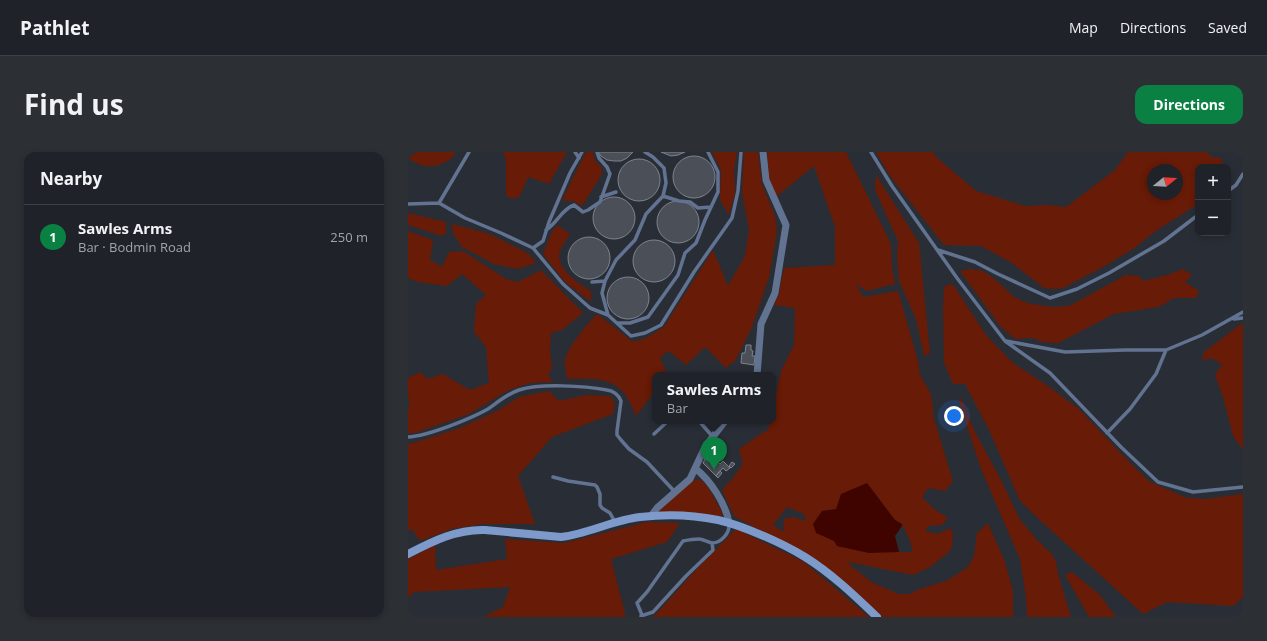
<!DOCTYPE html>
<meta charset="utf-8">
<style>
:root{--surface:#1f2228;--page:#2c2f34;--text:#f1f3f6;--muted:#a1a4a8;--line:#3c3f45;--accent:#0b8043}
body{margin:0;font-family:"Open Sans",sans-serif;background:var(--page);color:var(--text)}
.controls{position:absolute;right:12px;top:12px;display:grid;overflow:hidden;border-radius:8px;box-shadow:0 2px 6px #0003}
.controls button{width:36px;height:36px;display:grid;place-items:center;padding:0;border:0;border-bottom:1px solid var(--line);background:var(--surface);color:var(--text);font:20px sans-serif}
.compass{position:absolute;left:739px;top:12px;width:36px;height:36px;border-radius:50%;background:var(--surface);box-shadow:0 2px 6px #0003;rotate:72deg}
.you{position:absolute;left:546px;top:264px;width:14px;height:14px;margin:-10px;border:3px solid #fff;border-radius:50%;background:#1a73e8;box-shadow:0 0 0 6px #1a73e833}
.badge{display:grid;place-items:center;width:26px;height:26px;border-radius:50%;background:var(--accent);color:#fff;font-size:13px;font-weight:700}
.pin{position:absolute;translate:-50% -33px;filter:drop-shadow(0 1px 2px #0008)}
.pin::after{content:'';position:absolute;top:21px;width:14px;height:12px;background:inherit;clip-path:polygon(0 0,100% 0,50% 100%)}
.popup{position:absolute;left:244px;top:220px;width:124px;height:52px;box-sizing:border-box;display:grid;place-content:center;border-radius:8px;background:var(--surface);filter:drop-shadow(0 1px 3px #0005);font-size:13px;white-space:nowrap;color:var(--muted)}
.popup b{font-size:15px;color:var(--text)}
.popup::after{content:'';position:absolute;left:50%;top:100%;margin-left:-8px;border:8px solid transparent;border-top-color:var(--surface)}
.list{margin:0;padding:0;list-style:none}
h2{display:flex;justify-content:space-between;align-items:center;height:52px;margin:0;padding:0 16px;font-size:17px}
h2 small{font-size:13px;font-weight:400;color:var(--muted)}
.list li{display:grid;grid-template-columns:26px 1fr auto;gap:12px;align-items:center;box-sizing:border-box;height:64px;padding:0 16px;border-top:1px solid var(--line)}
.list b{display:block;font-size:15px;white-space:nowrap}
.list p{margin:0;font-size:13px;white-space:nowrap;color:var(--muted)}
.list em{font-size:13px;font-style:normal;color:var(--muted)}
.map{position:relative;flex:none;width:835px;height:465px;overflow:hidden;border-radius:12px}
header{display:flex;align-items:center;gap:24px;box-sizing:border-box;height:56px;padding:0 20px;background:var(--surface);border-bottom:1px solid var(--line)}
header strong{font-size:19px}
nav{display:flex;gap:22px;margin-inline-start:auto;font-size:14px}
.intro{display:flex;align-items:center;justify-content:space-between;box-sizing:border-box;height:96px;padding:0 24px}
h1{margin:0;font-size:28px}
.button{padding:10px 18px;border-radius:12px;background:var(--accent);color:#fff;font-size:14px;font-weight:700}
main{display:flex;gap:24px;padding:0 24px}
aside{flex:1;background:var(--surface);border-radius:12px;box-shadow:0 2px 6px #0003}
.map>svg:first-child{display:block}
</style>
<header>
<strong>Pathlet</strong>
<nav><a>Map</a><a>Directions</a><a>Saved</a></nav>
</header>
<div class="intro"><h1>Find us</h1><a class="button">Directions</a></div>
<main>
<aside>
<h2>Nearby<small></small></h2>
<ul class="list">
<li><span class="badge">1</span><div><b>Sawles Arms</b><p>Bar · Bodmin Road</p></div><em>250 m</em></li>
</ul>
</aside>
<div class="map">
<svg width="835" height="465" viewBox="0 0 835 465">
<rect width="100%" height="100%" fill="#292e36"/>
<path fill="#681b06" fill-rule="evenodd" d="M0,0H48C43,10 29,15 18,14C11,14 6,9 0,7Z
M95,0H159L141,32L120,25L112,44L105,47L98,44V8Z
M178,0H185L187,9L193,14L194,22L174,54L165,49L154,48Z
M304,0H329L326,17L327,41L321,63L312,48L313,18Z
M336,0H350L354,32L367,64L369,79L361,125L344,175L327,209L318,216L297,195L278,213L261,199L252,205L259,223H247V239L228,264C225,257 221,247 216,241C202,224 179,227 159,227C159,222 156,214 157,208C159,196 180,171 189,162L225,190L238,186L256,175L305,98L320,134L337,104L341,78L334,40Z
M359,0H438L483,92L484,114L487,132L459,139L448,132L455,145L490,139L510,209L512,223L522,240L525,255V264L545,329L537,339L520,336L514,345L526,357L540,366L534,373L520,374L517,379L530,382L542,376L545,381L544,395L541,400L522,415L505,423L440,410L443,414L465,431L491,442H503L509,438L540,428L560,415L566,404L569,381L580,371L597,410L605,440V465H475L454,446L374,389L340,372L326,364L314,338L325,326L335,312L331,297L357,279H360L362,269H365V256L373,219L386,193L387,156L366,153L371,141L376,116L427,113V75L406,14L369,44L361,26ZM459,332L487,368L494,372L503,391L504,400H480L429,394L426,389L414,359L429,357ZM379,355L396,362L398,369L385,365L376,367L375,380L365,373Z
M468,0H526L527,4L568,39L617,54L640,53L658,55L707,18L720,0H799L803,5L813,6L816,15H790V52L749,78L725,97L695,115L655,136L647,137L636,136L604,111L573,94L536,93L482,24ZM745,18H769V42H745Z
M468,23L511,91L522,201L516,204L508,167L491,129L489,105L490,89L467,38Z
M0,61L38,70V81L34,84L0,73Z
M44,72L82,82L121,102L128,111L109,117L86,112L54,95L45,81Z
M149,73L162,82C159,87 154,93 152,99C146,116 171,132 183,139V150L157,130L135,102L143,82Z
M0,79L25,88L22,108L34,115L41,100L55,99L98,127L110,130L133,118L175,161L154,178L143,181L142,198L144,216L140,223L145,230L122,231L101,238L61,262L7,281H0V254L2,253L0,243V226L12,220L20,227L35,222L62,238L81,231L78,195L66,180L68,152L78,143L54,122L39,134L10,130L0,126Z
M562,117L575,119L589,129L606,145L619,151L644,155L661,154L718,123L731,124L735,129L759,123L775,117L784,123L777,130L791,139L788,146H766L751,155L706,162L650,191L633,190L626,186H617L607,187L592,174L552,119Z
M542,132L546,134L578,183L605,211L640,234L671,257L724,313L742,330L779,346L798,347L835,342V445L825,454L759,450L735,462L634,370L612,349L582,280L557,232H545L536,211L535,158L536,135Z
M833,172H835V298L825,284L815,245L807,223L814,212L803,206L794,209L796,200Z
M141,239L151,249L178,243L202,244L207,251L205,262L144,285L110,324L127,372H74L44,377L12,389L10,385H8L5,377L0,379V292H2L52,276L91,258L111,245Z
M553,246L566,278L594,330L611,366L629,388L644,402L648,410L650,422L663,465H619L618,445L612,407L573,317L551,250Z
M290,327C300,330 308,351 314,360V364L254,360L246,359L278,332Z
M239,370L272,371L259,390L203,407L217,461V465H75L95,455L102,435L6,440L0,446V407L27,393L28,418L99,407L97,387L156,391Z
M328,377L396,410L461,465H244L248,462L287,419Z
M664,420L692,443L708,465H681L657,423Z"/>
<path fill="#3f0400" d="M459,331L487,368L494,372V374L487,384L491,400L461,401L429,394L426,389L408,381L405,372L414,359L428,357L433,342Z"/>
<path fill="#4a4f58" stroke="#7d838d" d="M190,0H225L219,6L213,9H206L199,8L193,4Z
M253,0H277L270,3L263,4Z
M265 25a21 21 0 1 1 42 0a21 21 0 1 1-42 0Z
M210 28a21 21 0 1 1 42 0a21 21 0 1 1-42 0Z
M185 66a21 21 0 1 1 42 0a21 21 0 1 1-42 0Z
M249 70a21 21 0 1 1 42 0a21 21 0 1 1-42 0Z
M160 106a21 21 0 1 1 42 0a21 21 0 1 1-42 0Z
M225 109a21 21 0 1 1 42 0a21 21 0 1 1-42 0Z
M199 146a21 21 0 1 1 42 0a21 21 0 1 1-42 0Z
M338,193H343V198L345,199L344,204H347L346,213L333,211L334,201H337Z
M300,301L312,312L315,309L322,316L318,319L315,316L308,324L295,311L297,307L295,306Z
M324,310L327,312L323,316L321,314Z
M312,319L314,321L310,326L308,324Z"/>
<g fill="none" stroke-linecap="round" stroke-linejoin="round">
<path stroke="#617391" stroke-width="3.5" d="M167,0L171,6
M463,0L484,34L549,126L597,189L642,221L713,295L750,330L785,340L835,335
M820,39L828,33L835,22
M255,44L271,49L282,50L290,56L303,55
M193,45L208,40
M31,51L57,66L93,81L125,96L155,132L182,156L200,163L223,184L237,181L253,173L286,120L324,66L330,39L333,0
M0,52L31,51L61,0
M138,78C149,71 154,57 166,53L175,60L180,58L192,50L202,22L199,15L191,6L189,0
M125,96L135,89L141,70L162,21L174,0
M530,98L567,110L590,122L642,146L669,137L701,121L756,89L790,63
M184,130L197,129
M200,163L194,141L197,129L208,108L227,88L238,62L255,44L258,31L256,16L245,5L237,0
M826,167L835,166
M209,171H222L240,165L270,123L277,101L288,91L297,68L310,40V20L300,0
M598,189L657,200L717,198H758L794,183L835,160
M291,269L305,285
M699,281L722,257L748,222L758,198
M246,282L260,269
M0,285C20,284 62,267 80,257C90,250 99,242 111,238C132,231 177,234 199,238C206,239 210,242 213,249L209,279V283L213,288L221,297L239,310L267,340
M145,325L160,329L187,333L189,335L192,342V353L194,356L202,361L207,370
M234,463L229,451L239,440L275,389C280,388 286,387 291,387C295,387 299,390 304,391C313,391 322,381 321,372
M233,464L245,460L278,424L305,398L304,391"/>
<path stroke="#617391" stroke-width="7" d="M349,223L353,172L367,141L378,73L358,28L355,0
M288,317C302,328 318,352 321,371
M243,364L249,356L282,327L297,295L317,269"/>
<path stroke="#7d9aca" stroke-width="8" d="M0,402C25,389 49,377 77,378L153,385C180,382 205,368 232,365C257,362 286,363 310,368C336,374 374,391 397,405C423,421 447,444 469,465"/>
</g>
</svg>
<div class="controls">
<button>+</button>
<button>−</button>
</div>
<svg class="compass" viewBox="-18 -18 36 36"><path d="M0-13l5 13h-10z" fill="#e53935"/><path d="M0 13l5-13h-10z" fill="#a1a4a8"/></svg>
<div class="you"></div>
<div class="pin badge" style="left:306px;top:318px">1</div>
<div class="popup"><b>Sawles Arms</b>Bar</div>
</div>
</main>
